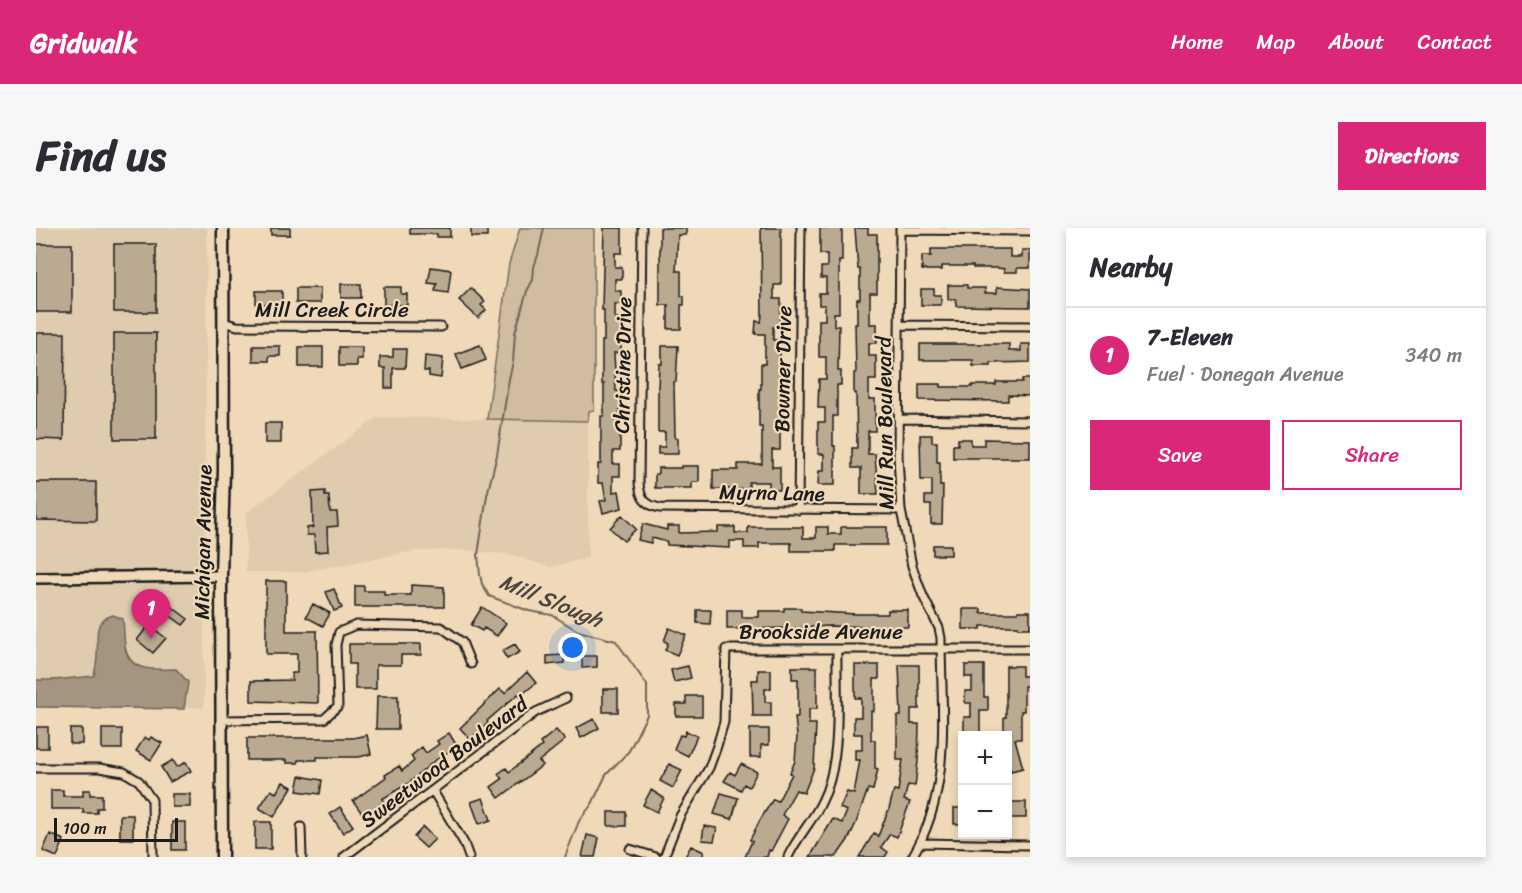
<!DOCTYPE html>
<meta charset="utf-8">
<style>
:root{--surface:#fff;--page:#f7f7f7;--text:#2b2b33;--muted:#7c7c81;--line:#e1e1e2;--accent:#db2777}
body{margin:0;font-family:Sriracha,sans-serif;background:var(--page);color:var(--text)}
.controls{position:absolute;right:18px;bottom:18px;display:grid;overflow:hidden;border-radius:0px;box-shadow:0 3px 9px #0003}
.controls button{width:54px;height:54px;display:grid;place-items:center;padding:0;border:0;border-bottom:2px solid var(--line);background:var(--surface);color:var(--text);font:30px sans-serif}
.scale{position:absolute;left:18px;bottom:15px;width:124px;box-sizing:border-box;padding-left:6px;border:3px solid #1c1c1c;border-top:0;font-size:16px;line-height:21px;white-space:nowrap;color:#1c1c1c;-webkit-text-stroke:4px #efd9b8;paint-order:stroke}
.you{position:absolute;left:537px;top:420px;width:21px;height:21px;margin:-15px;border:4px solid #fff;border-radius:50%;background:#1a73e8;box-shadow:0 0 0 9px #1a73e833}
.badge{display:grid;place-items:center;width:39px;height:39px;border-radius:50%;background:var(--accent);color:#fff;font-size:20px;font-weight:700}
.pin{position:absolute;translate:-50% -50px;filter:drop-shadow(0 2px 3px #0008)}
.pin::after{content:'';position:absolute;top:32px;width:21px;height:18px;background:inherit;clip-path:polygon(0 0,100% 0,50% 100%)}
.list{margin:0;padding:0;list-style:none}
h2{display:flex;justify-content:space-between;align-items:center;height:78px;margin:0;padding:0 24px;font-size:26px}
h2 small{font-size:20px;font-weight:400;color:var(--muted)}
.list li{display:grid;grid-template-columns:39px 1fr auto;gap:18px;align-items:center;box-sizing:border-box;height:96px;padding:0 24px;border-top:2px solid var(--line)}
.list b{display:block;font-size:22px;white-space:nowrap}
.list p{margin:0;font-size:20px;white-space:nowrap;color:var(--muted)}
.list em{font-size:20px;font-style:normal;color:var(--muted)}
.actions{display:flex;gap:12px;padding:18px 24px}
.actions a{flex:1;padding:14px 0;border:2px solid var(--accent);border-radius:0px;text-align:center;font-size:21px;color:var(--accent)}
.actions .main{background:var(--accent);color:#fff}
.map{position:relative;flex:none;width:994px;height:629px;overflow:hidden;border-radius:0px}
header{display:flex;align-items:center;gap:36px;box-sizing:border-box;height:84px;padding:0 30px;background:var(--accent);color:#fff}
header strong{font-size:28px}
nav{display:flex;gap:33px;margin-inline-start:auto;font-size:21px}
.intro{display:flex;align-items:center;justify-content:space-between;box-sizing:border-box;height:144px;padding:0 36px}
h1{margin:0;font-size:42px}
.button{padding:15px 27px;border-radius:0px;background:var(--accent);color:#fff;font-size:21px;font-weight:700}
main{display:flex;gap:36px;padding:0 36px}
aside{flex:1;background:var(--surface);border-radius:0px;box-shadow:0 3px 9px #0003}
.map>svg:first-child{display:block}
</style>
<header>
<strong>Gridwalk</strong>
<nav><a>Home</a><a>Map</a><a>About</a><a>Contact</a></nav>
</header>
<div class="intro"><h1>Find us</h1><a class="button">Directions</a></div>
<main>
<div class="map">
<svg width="994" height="629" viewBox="0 0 994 629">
<rect width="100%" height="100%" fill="#efd9b8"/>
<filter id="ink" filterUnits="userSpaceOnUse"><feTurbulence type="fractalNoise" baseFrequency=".0167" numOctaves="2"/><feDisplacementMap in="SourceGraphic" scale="12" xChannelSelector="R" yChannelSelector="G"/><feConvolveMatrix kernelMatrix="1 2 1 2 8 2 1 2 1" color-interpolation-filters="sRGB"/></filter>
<g filter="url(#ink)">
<path fill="#dfcbad" d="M0,0H171L168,343L0,345Z
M342,189L552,193V330L514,339L477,327L425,322L378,323L267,344H210V285Z
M168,353V480L149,479L152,466L140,441H105L95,435L92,429L89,417V402L61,406V427L58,448L18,452H0V355Z"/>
<path fill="#d0bda1" stroke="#766c5e" stroke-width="1.5" d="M484,0H558V182L553,183L552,193L451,191L473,36Z"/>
<path fill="#a49580" stroke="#6e6558" stroke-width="1.5" d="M77,387L87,391C88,400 88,410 89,419C94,446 119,441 140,441L152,454L148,481L0,479V452H18L58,448C59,441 61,435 61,428C63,411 55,393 77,387Z"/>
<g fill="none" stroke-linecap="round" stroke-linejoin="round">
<path stroke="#6e6558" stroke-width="2" d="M508,0L502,27L498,39L497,52L491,63L479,105L477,134L473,151L461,227L451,267L442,327L444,347L446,356L453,368L493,383L516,387L542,403L580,413L611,457V487L593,523L570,547L556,576L543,593L529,629"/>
</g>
<path fill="#bbaa92" stroke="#1c1c1c" stroke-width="1.5" d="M235,0H254V7H235Z
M374,0H414V9H401V6H374Z
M435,0H451V9H435Z
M568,0H586V25H579V39H586V51H579V63H585V76H579V90H584L585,125H578L580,163H584V223H577V236H584V248H577V264L583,263L586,280L567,285L564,273L570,272L567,255H562V236H565V188H568V156H566V113H568V82H566Z
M624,0H650V7H642L640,43H645V68H648V77H645V101H632V77H624Z
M725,0H745V57H738V71H745L744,99H737V112H744V222H736V239H744V262H733V254H713V261H677V242H702V236H726V199H723V161H725V136H729V106H719L720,93L725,94L726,87Z
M784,0H806V33H803V85H798V98H803L802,143H805V157H801V188H797V218H799V257H782L783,243H788V226H782V194H789V180H782L783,151H790V129H783V92H789V77H783V65H790V50H785V39H791V26H784Z
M819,0H832V6H841V65H834V96H841V115H833V128H840V152H833V171H839V203H832V226H839L842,266H825V240H816V220H821L820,165H818V145H820L819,96H821V71H824V41H822Z
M0,16H36V84H0Z
M78,16H120V84H78Z
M895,21H974V29H986V22H994V40H981V44H968V41L962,40H937V38H906V42H886V28H895Z
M395,39L415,42L412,65L399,63L401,56L392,55Z
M305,56H325V70H305Z
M912,57H931V60H949V65H961V59L994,61V79L920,78V71H912Z
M348,59H365V66H371V77H348Z
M260,60H284V75H260Z
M435,60L449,74L445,77L450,82L442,90L423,72Z
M885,61H898V67H905V77H885Z
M220,63H246V76H220Z
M0,105H29L28,212L0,211Z
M78,105H120V211H78Z
M884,116H973V123H985V116H994V134L955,135V138H937V132H884Z
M444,117L450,132L426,141L420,126Z
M217,118H244V128H233V133H217Z
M626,118H642L640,154H638L639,210H642V226H622V219H629V204H622V160L623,136H626Z
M263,119H287V139H263Z
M303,119H326V131H321V138H303Z
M357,121H370L369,140H357V160H349V140H344V129H357Z
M389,128L407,130L405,150L393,148V143H388Z
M986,151H994V168L972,167V173L883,172V156H905V159H936V157H960V154H986Z
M229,195H245V215H229Z
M884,207H896V214H901V234H904V258H907L906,296H895V277H889V268H896V252H885Z
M922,211H935V217H948V211L994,212V230H917V217H922Z
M645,238H663V254H656V260H619V246H622V240H645Z
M0,254H60V293L0,292Z
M289,263V268H293L294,284H301L302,298L291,299L292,323L279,324L278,307H271V300L277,299L276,264Z
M586,287L600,301L588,313L574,300Z
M607,296L631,302V298H643V305L682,304V299H699V305H712V299H767V310H780V299H792V306H805V299H851V317H799V323H755V315H723V320H708V313H694V320L631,317V314L616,310L615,315L602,312Z
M897,317H915V327H897Z
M230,353H250V403H281L282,475L215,473V453L256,452V445H261V426H230Z
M375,357L408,359V379H319V358H328V363H348V367H375Z
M298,361L306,380L298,383L290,364Z
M131,375L152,391L147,397L126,382Z
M277,376L294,385L287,398L270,389Z
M446,379L470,395L461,408L448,400L446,403L435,397Z
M748,380H765V383L820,386H852V382H872V399L792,398L765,400L691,401V382H706V389H723V383H748Z
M927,381H945V385H982V383H994V400H982V398H945V401H927Z
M661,382H675L674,396L661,395Z
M113,397L130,410L117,425L101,412Z
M633,400L650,407L641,427L629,422L632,415L628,413Z
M313,416H385V427H365V437H340V461H319V436H313Z
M479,416L484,424L471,431L466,423Z
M528,427V435L511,437V428Z
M546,428H561V439L546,440Z
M819,437H843V451H838V483H835V512H839V540L842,541L837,562L832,561L820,595L812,612L800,629H774L797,591L806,595L811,583L804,580L811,564L818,566L824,532H819V522H826V506H818V489H825V470H819Z
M863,437H883V481H875V496H883L882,533L879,558L872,557L868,572L874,574L861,609L854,606L845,619L852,624L849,629H823L838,605L842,608L853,581L858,562L862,563L867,532H861V488H865Z
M929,437H948V469H952V483H944V506H928V489H935V475H929V463H936V449H929Z
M652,438L655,450L638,454L635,442Z
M970,438H986V448H994V458H988V483H985V511H979L987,540L975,543L973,538H972V507H968V489H970Z
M756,439H781V481H773V496H780L778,540L768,565L760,562L746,587L752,591L735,623L733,622L731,629H709L716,613L714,612L724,592L737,571L742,573L756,546L754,545L759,533L761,508L759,489H762V451H756Z
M722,442H735V461H729V474H735V488H717L716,452H722Z
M491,444L500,455L484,468L482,466L451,493L452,495L434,511L424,500L464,461L469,465Z
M567,461H582V484H567Z
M341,468H362V501H340Z
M650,468H666V488H640V476H650Z
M558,491L563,500L545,510L540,500Z
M0,499H12V520H0Z
M34,501H46V516H34Z
M66,501H86V521H66Z
M714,501H733V517H725V529H714Z
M520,502L529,512L503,533L507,537L463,570L455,559L466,551L462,546L470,540L473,544L506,518L504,515Z
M650,503L661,508L652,528L638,521L644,507L648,508Z
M413,505L421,518L397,534L373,555L346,571L348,574L328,588L317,573L350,549L349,547L363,538L366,543L378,533L375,528L386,519L390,525L403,516L401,513Z
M331,507L335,526L323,529H281V532H262V535H250V532H211V510H317Z
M109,509L113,512L115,509L126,515L115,532L100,523Z
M137,532L141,539L150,534L155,543L134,554L125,539Z
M633,536L646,542L637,560L624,553Z
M705,536L721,544L713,559L708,556L705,562L688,553L694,544L699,547Z
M264,548L286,552L284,566L261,563Z
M247,554L256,559L238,589L223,580L235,562L240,565Z
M15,562H27V568H47V562H54V567H66V580H61V585H47V581H15Z
M615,562L628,570L621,584L607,577Z
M685,565L702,570L696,591L678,586Z
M136,566H154V579H136Z
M447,570L455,592L443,596L435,574Z
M972,574H990V590H972Z
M304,579L317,598L307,605L294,586Z
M918,580H927V596H918Z
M572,584H590V598H572Z
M84,587H97V611H84Z
M136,594H149V622H136Z
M219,594H235V621H219Z
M668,598L681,600L678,613L666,612Z
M387,599L399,611L390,620L378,609Z
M14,606L28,612L21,629L7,623Z
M551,607L563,610L559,629H546Z
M655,618L668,624L666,629H649Z"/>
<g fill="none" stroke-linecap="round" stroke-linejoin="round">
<defs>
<path id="minor" d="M606,0L603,255C604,270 609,277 624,280L865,282
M864,0L862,228L865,282L876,338L887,368L903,400L905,410C905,484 917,562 876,629
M864,2L994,3
M187,94L201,98L405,99
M864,97L994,98
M862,191L994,193
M762,282L765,0
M185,492L288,491L302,478L300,417L303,404L320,397L405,399L426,414L435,436
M0,540H63L88,544L103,553L116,572L117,629
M397,563L428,615L433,629
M265,599L266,629
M885,615L993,617
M594,621L620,629
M308,629L500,484L530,470
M628,629L644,588L673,540L681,518L688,494L690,421H994
M752,629C761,609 777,593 786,573C807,532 800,466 801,421"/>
<path id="tertiary" d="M0,350L185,348"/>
<path id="secondary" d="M186,629L185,348L188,242L187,0"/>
</defs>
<use href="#minor" stroke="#1c1c1c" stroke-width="11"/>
<use href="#tertiary" stroke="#1c1c1c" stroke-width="14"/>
<use href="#secondary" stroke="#1c1c1c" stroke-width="15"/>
<use href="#minor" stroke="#efd9b8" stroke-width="7"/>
<use href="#tertiary" stroke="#efd9b8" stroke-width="9"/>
<use href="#secondary" stroke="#efd9b8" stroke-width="10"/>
</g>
</g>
<g text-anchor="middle" stroke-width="4.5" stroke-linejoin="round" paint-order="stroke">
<g font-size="21" fill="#1c1c1c" stroke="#efd9b8">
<text x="296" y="89">Mill Creek Circle</text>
<text transform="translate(587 137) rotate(-89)" y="7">Christine Drive</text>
<text transform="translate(747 141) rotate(-89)" y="7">Bowmer Drive</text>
<text transform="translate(849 195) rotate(-91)" y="7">Mill Run Boulevard</text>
<text transform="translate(736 265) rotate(1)" y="7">Myrna Lane</text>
<text transform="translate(167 314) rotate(-89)" y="7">Michigan Avenue</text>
<text x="785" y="411">Brookside Avenue</text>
<text transform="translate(408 534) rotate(-37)" y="7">Sweetwood Boulevard</text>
</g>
<g font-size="22" font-style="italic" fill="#4c463f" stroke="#efd9b8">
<text transform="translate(515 372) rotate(22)" y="8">Mill Slough</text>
</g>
</g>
</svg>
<div class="controls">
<button>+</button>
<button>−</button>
</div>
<div class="scale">100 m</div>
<div class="you"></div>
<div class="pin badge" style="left:115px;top:411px">1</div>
</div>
<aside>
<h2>Nearby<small></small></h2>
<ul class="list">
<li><span class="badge">1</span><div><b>7-Eleven</b><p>Fuel · Donegan Avenue</p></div><em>340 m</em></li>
</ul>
<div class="actions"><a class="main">Save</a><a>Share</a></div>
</aside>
</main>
